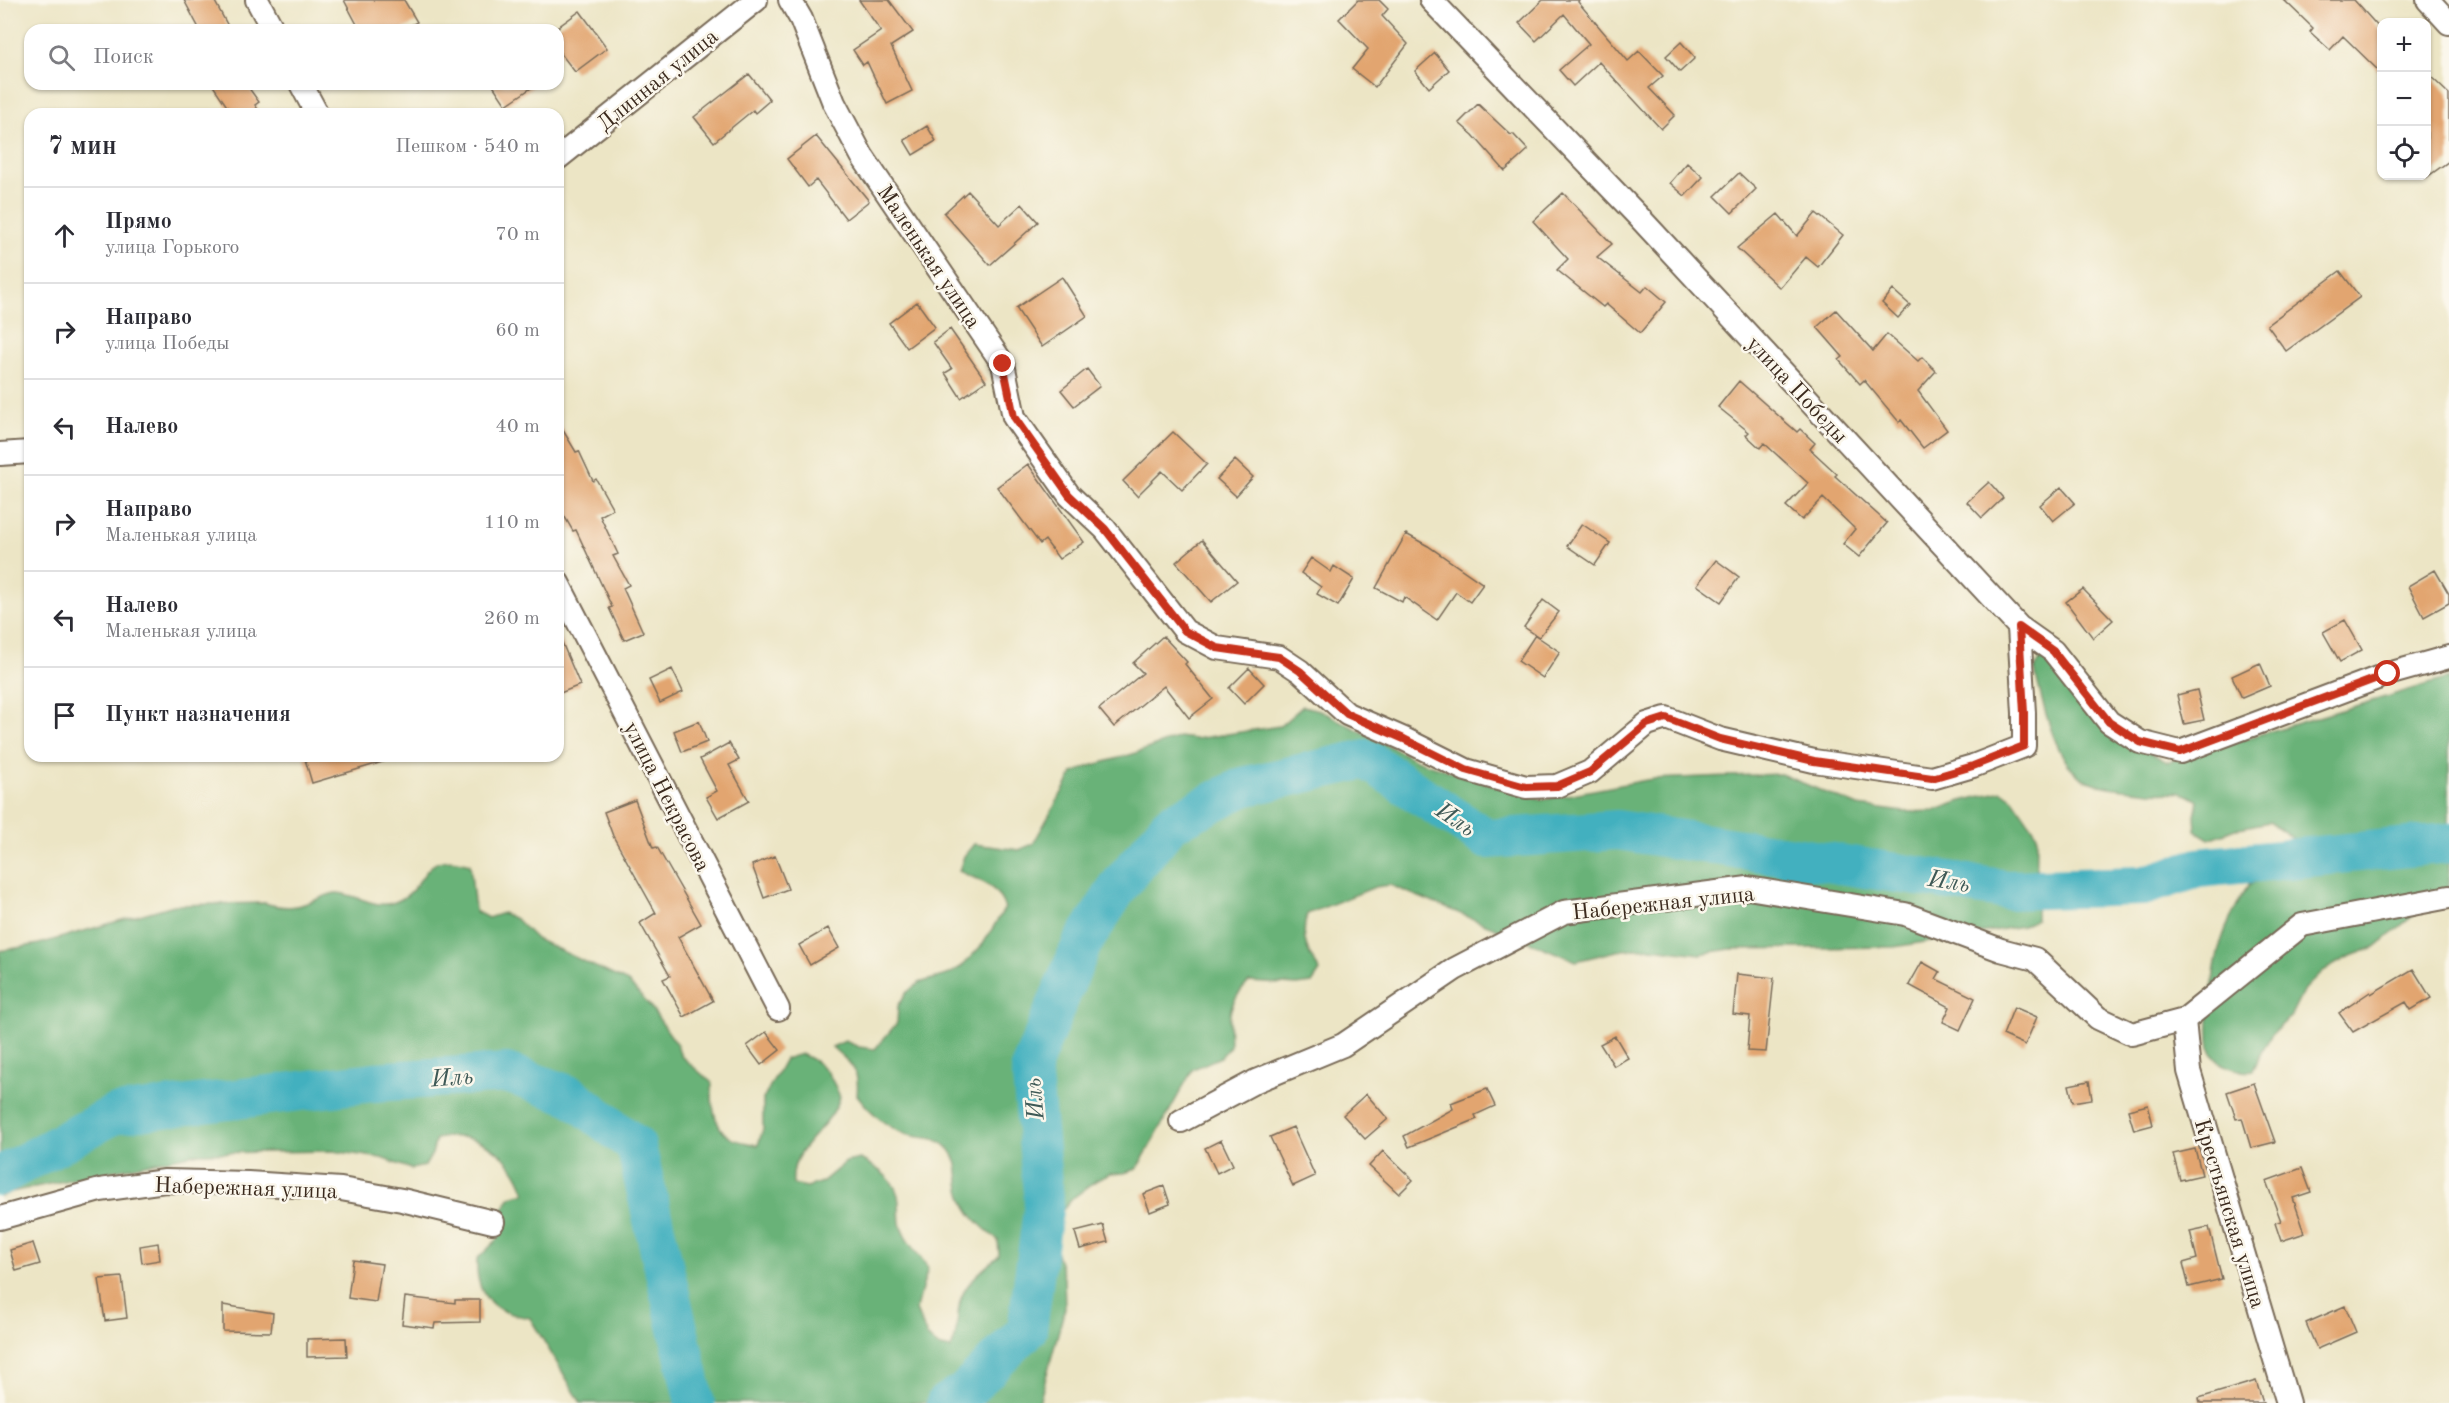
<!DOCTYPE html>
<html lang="ru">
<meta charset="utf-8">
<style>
:root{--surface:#fff;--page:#f7f7f7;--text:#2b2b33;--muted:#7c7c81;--line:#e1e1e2}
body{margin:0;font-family:"Old Standard TT",serif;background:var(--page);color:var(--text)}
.controls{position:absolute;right:18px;top:18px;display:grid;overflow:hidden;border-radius:12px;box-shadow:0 2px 4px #0004}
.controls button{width:54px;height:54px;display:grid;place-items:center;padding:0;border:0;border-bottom:2px solid var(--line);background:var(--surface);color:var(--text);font:30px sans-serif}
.stop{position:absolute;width:18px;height:18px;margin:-14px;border:4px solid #c8321e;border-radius:50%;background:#fff}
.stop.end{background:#c8321e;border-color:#fff;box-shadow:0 2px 6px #0008}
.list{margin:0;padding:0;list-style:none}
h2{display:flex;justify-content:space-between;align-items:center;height:78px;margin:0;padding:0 24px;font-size:26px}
h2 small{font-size:20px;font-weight:400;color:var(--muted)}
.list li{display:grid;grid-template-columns:39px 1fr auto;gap:18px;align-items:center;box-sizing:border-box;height:96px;padding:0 24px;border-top:2px solid var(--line)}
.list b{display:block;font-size:22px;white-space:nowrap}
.list p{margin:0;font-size:20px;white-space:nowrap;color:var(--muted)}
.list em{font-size:20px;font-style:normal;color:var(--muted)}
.icon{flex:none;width:33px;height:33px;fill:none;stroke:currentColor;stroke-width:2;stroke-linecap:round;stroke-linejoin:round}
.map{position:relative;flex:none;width:2449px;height:1403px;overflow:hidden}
.search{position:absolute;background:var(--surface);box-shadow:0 2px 4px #0004;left:24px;top:24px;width:540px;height:66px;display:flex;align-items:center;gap:15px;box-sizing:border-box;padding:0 21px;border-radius:18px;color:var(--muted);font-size:22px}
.panel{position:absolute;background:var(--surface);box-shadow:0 2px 4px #0004;left:24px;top:108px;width:540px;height:654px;border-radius:18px}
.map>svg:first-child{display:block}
</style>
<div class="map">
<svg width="2449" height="1403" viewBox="0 0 2449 1403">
<rect width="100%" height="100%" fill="#fbf7ec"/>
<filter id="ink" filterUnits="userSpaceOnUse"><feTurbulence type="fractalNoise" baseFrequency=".0167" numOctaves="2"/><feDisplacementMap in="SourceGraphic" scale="12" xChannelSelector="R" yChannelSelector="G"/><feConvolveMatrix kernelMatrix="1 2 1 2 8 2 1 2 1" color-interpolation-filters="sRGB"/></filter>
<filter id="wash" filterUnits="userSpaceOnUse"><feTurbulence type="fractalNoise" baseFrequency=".008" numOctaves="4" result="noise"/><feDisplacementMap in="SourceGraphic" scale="24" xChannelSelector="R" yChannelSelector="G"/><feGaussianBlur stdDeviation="1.35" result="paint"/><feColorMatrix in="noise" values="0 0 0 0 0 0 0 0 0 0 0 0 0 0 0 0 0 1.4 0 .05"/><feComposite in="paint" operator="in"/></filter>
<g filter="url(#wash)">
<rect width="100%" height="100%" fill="#ece5c5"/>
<path fill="#69b278" stroke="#526e4b" stroke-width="1.5" d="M2041,657L2134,744L2167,762L2449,678V886L2375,947L2348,957L2323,971L2304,990L2291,1016L2271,1035L2253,1070C2239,1072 2222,1068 2213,1055C2202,1039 2215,961 2221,942C2228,921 2238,902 2249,884L2280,874H2296L2307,865C2301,842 2289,834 2269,822L2239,828L2209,839L2196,831L2195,815L2198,801C2180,788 2171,794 2150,792C2128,789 2102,789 2082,778C2056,762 2041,699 2035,670Z
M1303,706L1319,710L1418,761L1541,800L1652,779L1781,774L1858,806L1904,812L1934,811L1961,801L2002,791L2013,799L2037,834L2036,919L2023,926L1894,947L1730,949L1700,954L1652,948L1621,950L1576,961L1390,885L1375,887L1307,914C1300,937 1307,952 1320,971L1312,983L1297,985L1249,982C1226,1005 1229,1015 1230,1046L1221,1057L1193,1069L1137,1169L1124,1173L1110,1174L1097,1180L1073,1198L1055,1219L1052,1235L1064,1278L1065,1308L1039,1403H581L530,1318C494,1313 475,1297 477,1259L498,1239L503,1224V1209L511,1197L525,1193C512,1154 478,1129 436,1139L432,1154L425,1166L411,1169L381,1158L333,1151L199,1153L11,1192L0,1197V951L39,944L174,905L265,903C284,909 297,908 315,900C321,898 330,893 337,893C358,894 374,910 395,902C429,890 418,847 470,864L475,911L488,918L503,913L516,919L536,939L628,982L650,1006L676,1043L681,1056L712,1083C711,1099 713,1127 729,1137C736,1142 750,1143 758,1145L763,1129V1099L785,1059L801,1054C825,1064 830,1073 840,1097C830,1131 789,1145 793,1184L807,1187L822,1182L846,1162L860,1159C878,1168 898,1181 899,1202C900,1214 898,1224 904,1234C910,1247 921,1256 928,1268L916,1310L927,1336L937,1346L951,1349C959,1332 956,1320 960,1302C965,1281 985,1269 999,1255L998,1240C983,1228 966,1214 961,1193C956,1176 962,1160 946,1146C933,1134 918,1140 903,1133C885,1126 868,1110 857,1095C860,1067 850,1064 832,1047L845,1041L859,1047L875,1049L897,1023L898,1006L906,993L919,983L950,974L963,965L983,944L1005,908C995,883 982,882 959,871L964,856L974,844L1019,850L1033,844L1073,773L1090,766L1133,754L1179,737L1195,739L1280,726Z"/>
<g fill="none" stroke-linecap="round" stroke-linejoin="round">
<path stroke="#43b0bf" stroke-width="40" d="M0,1176L115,1114L374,1082L507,1073L572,1096L636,1146L695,1403
M946,1403L964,1393L1027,1330L1044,1203L1031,1066L1082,944L1119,886L1170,824L1243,787L1366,759L1487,839L1617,830L2008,890L2143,886L2198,868L2449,843"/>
</g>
<g id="blocks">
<path fill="#e2a570" d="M184,0H214L230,30H200Z
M344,0H404L417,22L402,30H360Z
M859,0H889L913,32L891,46L912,91L887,104L867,62L863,65L853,50L881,31Z
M1358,0H1379L1388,9L1382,16L1408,44L1375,87L1352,69L1368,49L1339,19Z
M1543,0H1579L1578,2L1628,61L1639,51L1663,76L1649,88L1675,115L1661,129L1599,62L1573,86L1559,70L1589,44L1564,14L1536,41L1519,23Z
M2284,0H2354L2382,31V74L2343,36L2330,50L2310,32L2313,28Z
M580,11L607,48L575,72L558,50V27Z
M1681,42L1695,58L1680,72L1666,56Z
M1435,53L1449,70L1429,88L1415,71Z
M2427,73L2449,94V161L2427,177Z
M749,74L770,100L755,113L753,110L714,142L694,117Z
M212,84H246L259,102L255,105L261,114H232Z
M492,84H537L506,105Z
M1478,104L1511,135L1513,134L1528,150L1505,171L1473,135L1459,123Z
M927,126L936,141L913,155L904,140Z
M816,136L869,201L846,219L816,180L808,187L787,159Z
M1687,163L1703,177L1685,196L1670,183Z
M1739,173L1756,189L1732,213L1715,196Z
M968,191L999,225L1022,204L1038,222L990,265L944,213Z
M1563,193L1612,244L1597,257L1642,292L1647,286L1666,302L1640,333L1606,304L1603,307L1557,270L1568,259L1533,221Z
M1816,213L1843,235L1818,267L1806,257L1780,288L1737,248L1778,214L1797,236Z
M2340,271L2360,297L2286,351L2267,325Z
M1062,277L1087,316L1042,347L1016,308Z
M1893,290L1910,305L1898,318L1882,303Z
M917,302L935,327L907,348L889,323Z
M1836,310L1873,351L1887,334L1918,361L1922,357L1936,371L1918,391L1947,430L1923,448L1901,420L1899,422L1864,380L1860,384L1839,360L1843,357L1817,327Z
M950,329L986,381L961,398L945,373L952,369L933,342Z
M1087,369L1100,386L1074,406L1061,390Z
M1739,381L1797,432L1800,429L1815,443L1810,449L1837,474L1835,476L1887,523L1859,557L1843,544L1855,529L1823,498L1802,520L1786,506L1808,483L1764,443L1760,448L1746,435L1749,432L1718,407Z
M558,422L576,452L579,451L593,481L596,479L613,509L600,516L618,554L613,556L629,585L623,588L643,632L624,640L609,608L612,607L576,530L573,531L558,505Z
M1173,432L1207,464L1182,490L1162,471L1137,496L1123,481Z
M1235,460L1253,477L1236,496L1217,479Z
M1028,464L1084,542L1059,559L1045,540L1040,544L997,487Z
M1989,482L2003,498L1982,518L1967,502Z
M2061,487L2075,503L2053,521L2040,505Z
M1582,524L1610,543L1595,565L1567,546Z
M1406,534L1428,546L1483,584L1470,602L1456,592L1437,620L1404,597L1402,602L1376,588Z
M1202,540L1237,581L1211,602L1176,562Z
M1311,558L1331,572L1334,566L1354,579L1338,606L1317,594L1321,587L1301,573Z
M1716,560L1739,577L1721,602L1697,585Z
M2435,570L2449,594V603L2424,617L2408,586Z
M2083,589L2113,620L2093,638L2066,602Z
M1543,600L1559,612L1539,637L1524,627Z
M2345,620L2362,650L2340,662L2323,632Z
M558,633L580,685L558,694Z
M1535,635L1560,652L1543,678L1518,661Z
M1163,636L1187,662L1185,664L1213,699L1189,718L1164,686L1114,727L1099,709L1143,673L1133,663Z
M2260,663L2270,686L2242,698L2232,676Z
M1249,668L1264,684L1244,704L1229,688Z
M672,669L683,692L660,703L649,680Z
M2197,690L2204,720L2184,724L2177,695Z
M699,721L707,742L682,752L674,731Z
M729,743L739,760L729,765L749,801L718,818L706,797L717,791L700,759Z
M304,756H385L386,761L312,783Z
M635,800L653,848L657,847L701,924L678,937L713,1001L684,1017L663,979L670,976L640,923L656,913L613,836L604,812Z
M775,856L788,889L764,898L752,865Z
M828,928L839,948L810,965L799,945Z
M1922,962L1940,972L1936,979L1975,998L1960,1030L1943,1022L1950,1007L1909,985Z
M2413,969L2431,998L2411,1010L2406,1002L2353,1032L2339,1013L2370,992L2371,994Z
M1737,974L1774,978L1766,1052L1747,1051L1750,1016L1733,1014Z
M2014,1007L2037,1017L2025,1045L2003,1035Z
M766,1032L780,1050L761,1065L747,1046Z
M1615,1036L1628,1058L1614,1066L1600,1044Z
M2089,1081L2092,1099L2073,1102L2069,1085Z
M2254,1083L2275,1142L2251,1148L2242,1118L2236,1119L2227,1092Z
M1487,1089L1495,1106L1475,1115L1477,1119L1409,1147L1404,1136L1453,1109L1451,1103Z
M1366,1094L1388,1119L1365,1139L1343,1115Z
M2148,1105L2153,1125L2134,1130L2128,1110Z
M1293,1127L1315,1176L1293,1186L1270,1137Z
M1221,1140L1233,1165L1217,1173L1205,1148Z
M2195,1149L2202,1175L2180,1180L2173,1154Z
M1383,1151L1413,1180L1399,1194L1369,1166Z
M2302,1168L2311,1192L2293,1198L2305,1233L2281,1241L2275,1223L2281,1221L2266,1181Z
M1164,1186L1170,1204L1150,1212L1143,1194Z
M1103,1225L1108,1242L1080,1249L1075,1232Z
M2209,1227L2222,1279L2189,1287L2183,1263L2197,1259L2190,1231Z
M33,1243L40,1264L16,1271L10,1250Z
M158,1243L160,1260L142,1263L140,1246Z
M353,1260L382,1264L376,1302L348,1298Z
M122,1277L127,1318L105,1321L99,1279Z
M405,1297L455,1303V1300H480V1322L435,1323L434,1328L402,1324Z
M223,1305L273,1313L271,1332L223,1331Z
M2345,1306L2356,1332L2317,1349L2306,1323Z
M346,1338L347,1356L307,1357V1339Z
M2256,1381L2263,1403H2200L2199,1398Z"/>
</g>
</g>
<g filter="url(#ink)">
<use href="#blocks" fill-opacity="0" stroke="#796b58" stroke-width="1.5"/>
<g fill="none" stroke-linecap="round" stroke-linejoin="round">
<defs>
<path id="street" d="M257,0L273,30
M790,0L801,19L834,103L862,156L1003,364L1014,417L1069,495L1105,529L1185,631L1217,648L1279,657L1300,671L1347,714L1404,739L1466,770L1526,787L1557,786L1590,772L1647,724L1666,718L1720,739L1814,761L1932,778L1973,766L2024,746V713L2019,627
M1431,0L1638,216L2019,627L2053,651L2109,722L2140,742L2180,752L2388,674L2449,657
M2428,0L2449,23
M301,84L317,114
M558,158L756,0
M0,454L30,452
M558,583L778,1009
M2184,1020L2189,1071L2288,1403
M1181,1121L1256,1081L1343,1045L1455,969L1564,912L1748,888L1905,914L2001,950L2035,959L2098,1018L2132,1034L2184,1020L2302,925L2449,897
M0,1218L100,1190L165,1181L248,1183L341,1189L402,1200L493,1222"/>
</defs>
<use href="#street" stroke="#796b58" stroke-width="26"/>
<use href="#street" stroke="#fff" stroke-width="22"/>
</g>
</g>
<g fill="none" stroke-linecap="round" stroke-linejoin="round" filter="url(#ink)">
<path stroke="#c8321e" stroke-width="8" d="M1003,364L1014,417L1069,495L1105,529L1185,631L1217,648L1279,657L1300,671L1347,714L1404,739L1466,770L1526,787L1557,786L1590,772L1647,724L1666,718L1720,739L1814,761L1932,778L1973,766L2024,746V713L2019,627L2053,651L2109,722L2140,742L2180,752L2388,674"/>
</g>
<g text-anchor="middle" stroke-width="5" stroke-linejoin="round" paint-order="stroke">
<g font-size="22" fill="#3b2a1e" stroke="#fbf7ec">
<text transform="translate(657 79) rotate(-39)" y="8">Длинная улица</text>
<text transform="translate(930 256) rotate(56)" y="8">Маленькая улица</text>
<text transform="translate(1798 389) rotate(47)" y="8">улица Победы</text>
<text transform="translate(668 796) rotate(63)" y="8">улица Некрасова</text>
<text transform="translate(1663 902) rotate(-6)" y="8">Набережная улица</text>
<text transform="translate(246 1187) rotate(2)" y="8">Набережная улица</text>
<text transform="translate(2231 1213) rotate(73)" y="8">Крестьянская улица</text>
</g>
<g font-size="24" font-style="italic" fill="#3e5956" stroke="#fbf7ec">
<text transform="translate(1456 819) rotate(34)" y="8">Иль</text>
<text transform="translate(1949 881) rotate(9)" y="8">Иль</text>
<text transform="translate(452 1077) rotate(-4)" y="8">Иль</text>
<text transform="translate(1034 1099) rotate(-95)" y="8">Иль</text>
</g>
</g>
</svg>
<div class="controls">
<button>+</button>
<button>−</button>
<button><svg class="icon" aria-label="locate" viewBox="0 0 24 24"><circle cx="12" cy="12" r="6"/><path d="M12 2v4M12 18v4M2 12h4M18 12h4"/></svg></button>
</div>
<div class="stop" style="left:2388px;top:674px"></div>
<div class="stop end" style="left:1003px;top:364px"></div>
<div class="search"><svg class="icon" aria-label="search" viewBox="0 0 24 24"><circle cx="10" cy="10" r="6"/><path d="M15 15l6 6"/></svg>Поиск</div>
<section class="panel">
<h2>7 мин<small>Пешком · 540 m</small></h2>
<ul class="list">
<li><svg class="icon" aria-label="ahead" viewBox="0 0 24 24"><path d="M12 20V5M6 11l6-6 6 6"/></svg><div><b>Прямо</b><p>улица Горького</p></div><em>70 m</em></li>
<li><svg class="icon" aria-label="right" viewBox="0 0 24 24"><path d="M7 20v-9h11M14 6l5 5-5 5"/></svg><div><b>Направо</b><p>улица Победы</p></div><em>60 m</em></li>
<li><svg class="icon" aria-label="left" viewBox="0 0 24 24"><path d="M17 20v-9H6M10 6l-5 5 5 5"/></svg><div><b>Налево</b></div><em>40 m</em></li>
<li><svg class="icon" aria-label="right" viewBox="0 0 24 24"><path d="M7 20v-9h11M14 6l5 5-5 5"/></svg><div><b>Направо</b><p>Маленькая улица</p></div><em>110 m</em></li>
<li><svg class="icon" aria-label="left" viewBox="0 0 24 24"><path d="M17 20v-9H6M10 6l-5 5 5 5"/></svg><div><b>Налево</b><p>Маленькая улица</p></div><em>260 m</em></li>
<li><svg class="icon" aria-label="arrive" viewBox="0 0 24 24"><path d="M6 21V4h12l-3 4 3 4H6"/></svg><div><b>Пункт назначения</b></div></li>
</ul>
</section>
</div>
